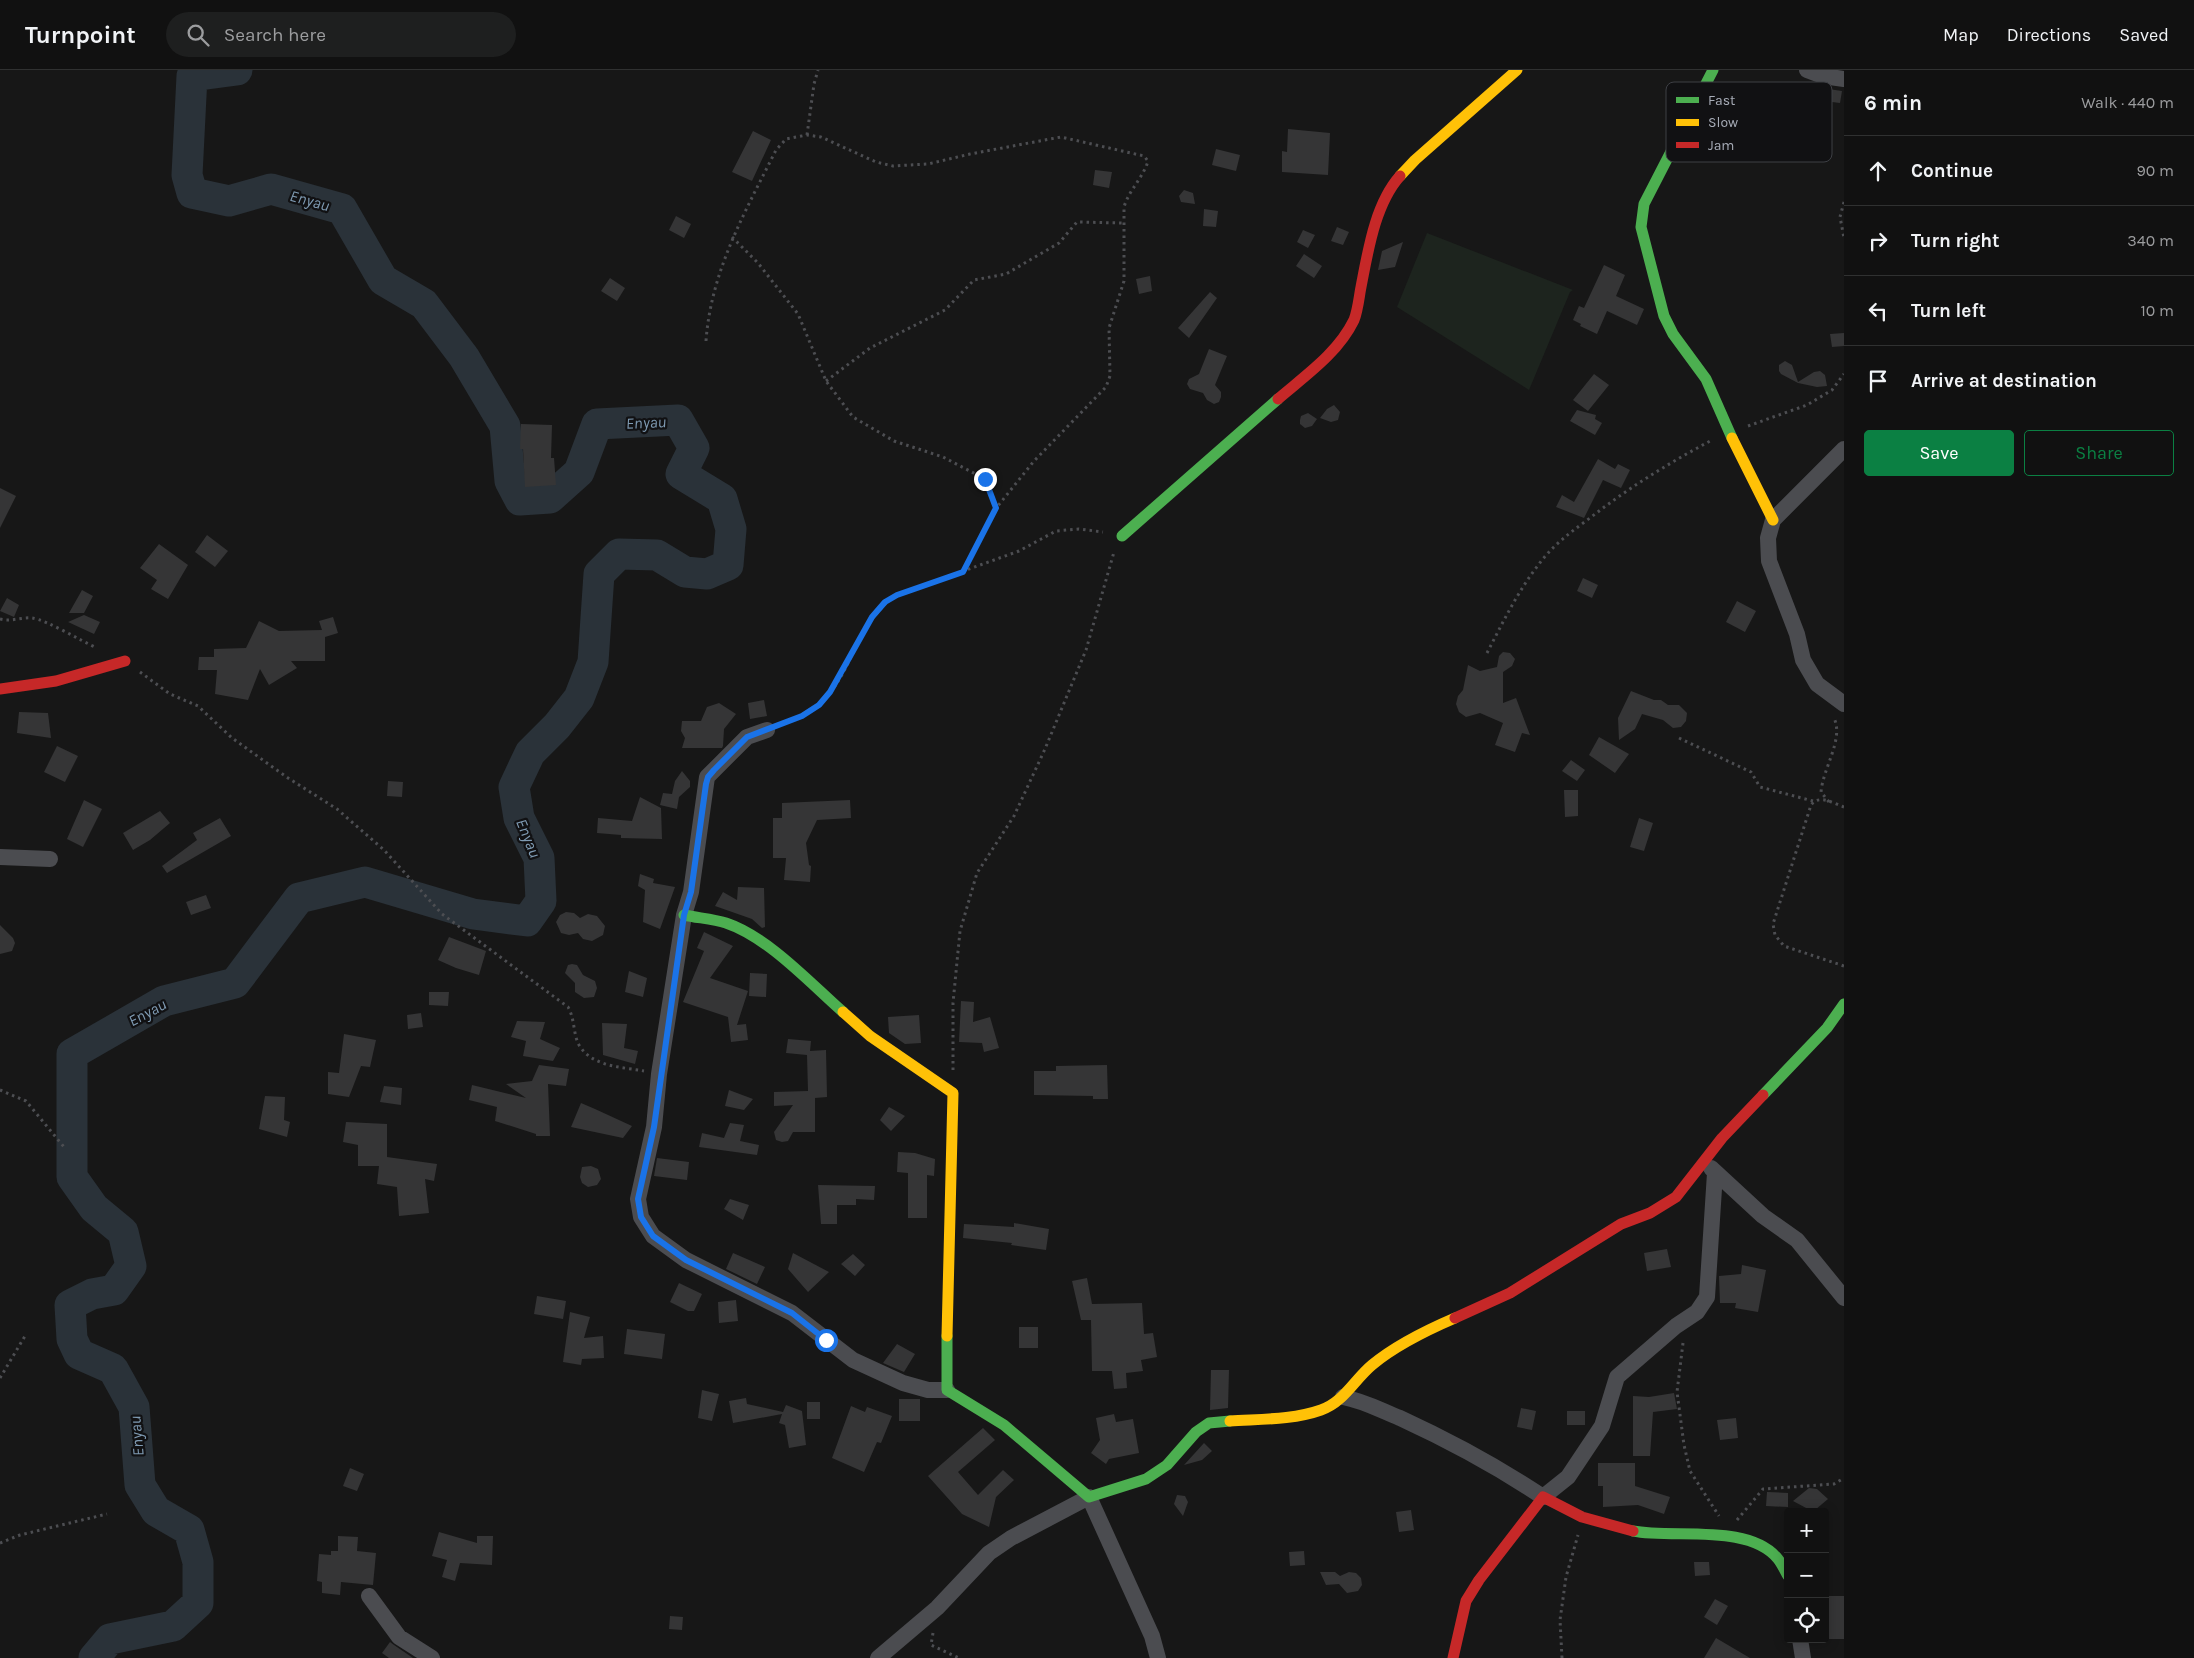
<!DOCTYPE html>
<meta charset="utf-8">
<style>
:root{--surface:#111;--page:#1e1f1f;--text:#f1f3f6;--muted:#9c9d9f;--line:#303131;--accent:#0b8043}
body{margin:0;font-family:Karla,sans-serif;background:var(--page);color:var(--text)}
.controls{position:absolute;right:15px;bottom:15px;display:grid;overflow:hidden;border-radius:5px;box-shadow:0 2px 12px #0003}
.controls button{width:45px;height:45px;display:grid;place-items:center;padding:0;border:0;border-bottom:1px solid var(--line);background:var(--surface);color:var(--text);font:25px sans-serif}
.stop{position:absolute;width:15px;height:15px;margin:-11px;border:4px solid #1a73e8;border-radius:50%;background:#fff}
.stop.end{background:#1a73e8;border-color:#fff;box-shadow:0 1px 5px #0008}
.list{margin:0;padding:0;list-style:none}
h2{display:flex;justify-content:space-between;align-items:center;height:65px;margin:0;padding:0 20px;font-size:21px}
h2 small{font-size:16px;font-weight:400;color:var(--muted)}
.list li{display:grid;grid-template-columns:32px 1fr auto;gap:15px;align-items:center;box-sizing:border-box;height:70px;padding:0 20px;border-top:1px solid var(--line)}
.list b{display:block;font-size:19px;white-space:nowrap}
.list em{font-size:16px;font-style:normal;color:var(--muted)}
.actions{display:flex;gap:10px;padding:15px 20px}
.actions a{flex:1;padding:11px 0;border:1px solid var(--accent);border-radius:5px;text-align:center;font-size:18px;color:var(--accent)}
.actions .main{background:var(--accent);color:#fff}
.icon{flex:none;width:28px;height:28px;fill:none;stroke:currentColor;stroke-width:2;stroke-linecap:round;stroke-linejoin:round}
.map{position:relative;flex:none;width:1844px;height:1588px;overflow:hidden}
header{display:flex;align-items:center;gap:30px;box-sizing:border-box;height:70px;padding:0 25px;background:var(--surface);border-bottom:1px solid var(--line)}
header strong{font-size:24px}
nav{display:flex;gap:28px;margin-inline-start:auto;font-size:18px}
.search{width:350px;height:45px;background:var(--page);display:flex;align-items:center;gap:12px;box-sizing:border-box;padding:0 18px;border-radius:28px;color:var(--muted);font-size:19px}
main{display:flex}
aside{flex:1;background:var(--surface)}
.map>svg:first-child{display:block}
</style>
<header>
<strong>Turnpoint</strong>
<div class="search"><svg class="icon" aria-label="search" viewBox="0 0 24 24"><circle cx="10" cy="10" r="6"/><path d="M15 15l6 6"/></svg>Search here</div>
<nav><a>Map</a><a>Directions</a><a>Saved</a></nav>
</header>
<main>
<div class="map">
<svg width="1844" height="1588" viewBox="0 0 1844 1588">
<rect width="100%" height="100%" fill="#171717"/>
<path fill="#1d241e" d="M1427,163L1573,220L1570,222L1529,320L1397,237Z"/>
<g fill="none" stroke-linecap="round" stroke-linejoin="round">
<path stroke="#2a3239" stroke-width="31" d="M94,1588L110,1569L173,1556L198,1533V1492L189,1460L156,1441L140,1415L134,1337L113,1299L79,1284L72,1269L70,1235L92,1224L114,1220L131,1196L123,1162L94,1138L72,1107V984L164,931L235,913L299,828L365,812L473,844L527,851L541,831L539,788L519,748L514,717L530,683L557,656L579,628L593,592L599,504L619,484L657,485L685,502L707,504L728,495L731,459L722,429L681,404L694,378L678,350L597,354L579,402L550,428L520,430L510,411L505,356L464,287L424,234L383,210L342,139L271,119L229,131L192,123L187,105L192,6L237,0"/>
</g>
<path fill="#353536" d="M1801,15L1842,21L1840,33L1800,28Z
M1288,59L1330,63L1328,105L1282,102V81L1287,82Z
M753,61L771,70L752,111L732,102Z
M1216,79L1240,85L1236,101L1212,95Z
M1095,100L1112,102L1109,118L1093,115Z
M1184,120L1193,123L1195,134L1181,132L1179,126Z
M1204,139L1218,141L1216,157L1203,156Z
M676,146L691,154L684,168L669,160Z
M1337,157L1349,162L1343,175L1331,171Z
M1303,160L1315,165L1308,178L1297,172Z
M1403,172L1395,197L1378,200L1382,181Z
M1304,184L1322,196L1314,208L1296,196Z
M1604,195L1625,205L1616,226L1644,239L1637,255L1607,241L1597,264L1580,256L1581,254L1573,250L1579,236L1584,238Z
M1150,206L1152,221L1139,224L1136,209Z
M610,208L625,218L617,231L601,221Z
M1210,222L1217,228L1189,268L1178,258Z
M1844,263V276L1832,277L1830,264Z
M1209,279L1227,286L1215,315L1221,322V327L1219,332L1214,334L1207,330L1203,323L1190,319L1187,314L1189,309L1199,304Z
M1785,291L1792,295L1798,312L1814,302L1820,301L1825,305L1827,316L1817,317L1798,313L1781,304L1779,301V295Z
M1594,304L1609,315L1588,341L1573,330Z
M1334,335L1340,342L1338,350L1331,352L1320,348L1327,339Z
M1577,340L1596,345L1595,349L1602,353L1595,365L1570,351Z
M1308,343L1317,349L1312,356L1305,358L1300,354V350L1301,346Z
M521,354L552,355L551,388H554L556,415L525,417L523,379H520Z
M1598,389L1615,399L1618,394L1630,400L1621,418L1603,410L1584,448L1556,437L1562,425L1574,432Z
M0,418L16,426L0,458Z
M207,465L228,481L215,497L195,482Z
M159,474L188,495L168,529L151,519L157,510L140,498Z
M1583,508L1598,515L1592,528L1577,521Z
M82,520L93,526L84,543H69Z
M7,528L19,535L14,547L0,541Z
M1737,531L1756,541L1745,562L1726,552Z
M84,545L100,552L94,564L68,552Z
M333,547L338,563L325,567V591H291L297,598L269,615L260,599L248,630L215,624L217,600H198L199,587H214V579L246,578L259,551L279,561L322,560L319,551Z
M1503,582L1510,583L1515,589L1512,596L1503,602V633L1516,628L1530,665L1522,663L1515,682L1495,675L1503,653L1480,643L1466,647L1459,642L1456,634L1458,626L1463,620L1468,595L1480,601L1497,597L1499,586Z
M1631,621L1654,630H1661L1668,635H1679L1687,643L1686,651L1681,657L1673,658L1663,650L1642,644L1635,659L1619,670L1618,648Z
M764,630L767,646L750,649L748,633Z
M719,633L736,644L724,659L723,676L722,678H682L685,668L681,661L682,651H701L707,637Z
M19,642L48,643L51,668L17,663Z
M1599,667L1629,684L1615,703L1589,685Z
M57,676L78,686L65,712L44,702Z
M1571,690L1585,700L1577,711L1562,701Z
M682,701L690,711V717L679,727L677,739L660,735L663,723L672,724L675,711Z
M388,711L403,712L402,727L387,726Z
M1564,720H1578V746L1565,747Z
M640,727L661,738L662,769L621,768V765L597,763L598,748L632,751Z
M84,730L102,739L83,777L67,769Z
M850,730L851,748L817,750L806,773L809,795L811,796L810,812L784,810L786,788H773V748H782V733Z
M160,741L170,753L150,770L133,780L123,763Z
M220,748L231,766L167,803L162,796L197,770L193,763Z
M1639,748L1653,753L1644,781L1630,777Z
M640,804L654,809L653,813L675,817L660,859L643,852L645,820L638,816Z
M738,817L764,818L765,857L762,858L752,849L715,836L723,822L737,830Z
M206,825L211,838L191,845L186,832Z
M566,842L574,843L580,848L588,844L597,846L605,856L603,865L592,871L583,869L578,863L569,865L561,863L556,852L560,845Z
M0,855L13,868L15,873L12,881L0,884Z
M704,862L733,876L710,908L748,921L737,955L746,954L748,970L731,972L728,947L683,932L704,881L697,878Z
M449,867L486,881L479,905L456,898L438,890Z
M572,894L577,895L583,905L595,911L597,918L594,927L584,928L575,922V913L565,903L568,895Z
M629,901L647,908L643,927L625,922Z
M750,903L767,904L766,927L749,926Z
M429,922H449L448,936L429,935Z
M961,931L974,932L973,952L990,947L999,978L984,982L982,973L959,972Z
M421,943L423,957L408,959L407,945Z
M919,945L921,973L905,974L889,963L888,947Z
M517,951L545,952L540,969L560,978L553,991L523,986L526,971L511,967Z
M602,953L627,954L624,978L638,981L635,994L603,985Z
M344,964L376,970L370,997L361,996L349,1027L328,1024V1002L339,1003Z
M788,969L811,971L810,981L826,980L827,1027L815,1028V1062H793L788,1071L782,1072L776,1070L774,1062L793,1035L774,1036V1022L808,1021L807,985L786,983Z
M539,995L569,999L566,1016L548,1014L550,1066H536V1064L495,1051L497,1037L469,1030L472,1015L526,1028L506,1014L532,1011Z
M1107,995L1108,1029H1093V1026L1034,1025V1001H1056V996Z
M384,1016L402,1018L401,1035L380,1032Z
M729,1020L753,1029L744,1040L725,1036Z
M265,1026L285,1027L284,1050L290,1052L287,1067L259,1059Z
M581,1033L595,1039L632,1056L623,1068L571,1057Z
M889,1037L905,1046L891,1061L880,1050Z
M346,1052L387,1054V1087L437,1094L434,1111L425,1109L429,1143L399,1146L397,1117L377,1114L379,1096H358V1075L343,1072Z
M730,1053L744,1055L740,1071L759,1075L757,1085L699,1077L702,1063L724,1068Z
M898,1082L915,1083L935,1089L934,1106L927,1105V1148H908V1103L897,1102Z
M657,1088L689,1092L687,1110L654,1106Z
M591,1096L598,1099L601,1109L597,1115L588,1117L582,1113L580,1107L582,1097Z
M818,1115L875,1116L874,1130L856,1129V1135H837V1154H821Z
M730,1129L749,1135L743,1150L724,1139Z
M1014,1153L1049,1159L1046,1180L1011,1175L1012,1173L963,1168L964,1154L1014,1157Z
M1667,1179L1671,1197L1647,1201L1644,1183Z
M733,1183L765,1197L757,1214L726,1199Z
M793,1183L829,1202L808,1222L788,1199Z
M853,1184L865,1195L855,1206L841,1194Z
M1742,1195L1766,1200L1758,1242L1735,1238L1736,1233H1720L1719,1206L1741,1204Z
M1087,1208L1092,1234L1142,1233L1144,1264L1153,1263L1157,1287L1141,1290L1143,1301L1126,1303L1127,1318L1114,1319L1112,1301H1092L1091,1250H1081L1072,1211Z
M679,1213L702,1224L694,1241H688L670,1232Z
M537,1226L566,1231L563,1249L534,1244Z
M736,1230L738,1251L719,1253L718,1232Z
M570,1242L590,1247L584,1268L603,1266L604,1288L582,1289L581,1295L563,1292Z
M1019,1257H1038V1278H1019Z
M627,1259L665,1264L662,1289L624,1284Z
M897,1274L915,1284L904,1302L883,1293Z
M1211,1300H1229L1228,1338L1210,1340Z
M702,1320L719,1324L712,1351L698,1348Z
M1674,1323L1677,1339L1653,1342L1650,1386H1633V1326L1649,1327Z
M746,1328L747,1334L783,1342L786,1335L802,1341L806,1375L789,1378L785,1355L779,1353L782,1344L733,1353L729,1331Z
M899,1329H920V1351H899Z
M807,1332H820V1349H807Z
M851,1336L865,1342L867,1337L892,1346L881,1373L877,1372L864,1402L832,1388Z
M1521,1338L1536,1341L1532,1360L1517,1357Z
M1567,1341H1585V1355H1567Z
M1114,1344L1116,1352L1133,1349L1139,1383L1109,1389L1106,1394L1091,1383L1100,1370L1096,1348Z
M1736,1348L1738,1368L1720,1370L1717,1350Z
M983,1358L995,1370L958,1402L978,1425L1003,1400L1014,1410L996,1427L989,1457L962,1444L928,1406Z
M1204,1373L1212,1381L1202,1390L1184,1395Z
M1598,1393H1635V1416L1670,1427L1664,1444L1638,1435L1603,1437V1416H1598Z
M350,1398L364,1404L357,1421L343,1416Z
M1809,1418L1817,1419L1828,1429L1815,1440L1808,1439L1793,1431Z
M1767,1422L1788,1423V1437L1766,1436Z
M1177,1425L1185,1426L1188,1432L1183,1446L1174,1434Z
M1411,1440L1414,1460L1399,1462L1396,1442Z
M439,1462L477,1473V1466H493L492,1495L460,1493L455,1511L442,1507L447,1490L432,1486Z
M338,1466L358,1467L357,1481L376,1483L373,1515L341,1512L340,1525L322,1523V1512L317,1511L319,1484L331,1485V1481H338Z
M1304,1481L1305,1495L1290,1496L1289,1482Z
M1694,1492H1709L1710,1505L1695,1506Z
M1320,1502H1335L1340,1506L1349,1502L1356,1503L1361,1508L1362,1515L1358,1521L1347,1523L1339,1514L1326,1515Z
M1828,1526H1844V1569H1829Z
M1715,1529L1728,1536L1717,1555L1704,1547Z
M670,1546L683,1547L682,1560L669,1559Z
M1716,1568L1750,1588H1704Z
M390,1572L394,1575L413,1588H389L382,1583Z"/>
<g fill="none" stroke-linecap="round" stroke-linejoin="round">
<path stroke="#4d4e52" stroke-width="3" stroke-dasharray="2.5 4" stroke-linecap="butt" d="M807,65L814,14L818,0
M1844,132L1840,147L1844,168
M732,167L758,193L798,244L826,311L853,347L894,371L943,387L985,409L996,437
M706,271C711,201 745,142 776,80L786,69L807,65L821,67L876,92L893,96L928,94L970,84L1061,67L1144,86L1148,91C1143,108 1129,120 1124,137V211L1109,258L1110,306L1106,317L1034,391L997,437L963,502
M826,311L870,278L945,240L974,210L1006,204L1059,173L1077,152L1123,153
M1748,356L1807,335L1832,320L1844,304
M0,549C11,552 21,547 32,548C47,550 81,571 97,578
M1487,583C1503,552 1518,521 1539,494C1553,475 1571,462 1590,448C1628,418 1669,393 1712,370
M140,602L170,624L198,636L232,668L288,708L337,739L384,780L442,844L568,937C575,949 573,964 579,975C592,997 622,997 644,1001
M782,654C795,649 809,644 819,635C853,604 857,550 897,525L1019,481L1056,461L1079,459L1103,462
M1679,668L1751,702L1760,717L1813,731
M1829,732L1821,722C1823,698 1844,669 1834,648
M1844,737C1833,733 1819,724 1811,735L1773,854L1775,865L1784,876L1844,896
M953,1000V933L960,861L977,803L1014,746L1045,679L1086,580L1114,482
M0,1020L26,1031L64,1077
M1683,1273L1677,1322L1684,1375L1690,1401L1719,1446
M0,1308L25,1266
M1737,1450L1763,1419L1834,1414L1844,1408
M0,1473L20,1465L107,1444
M933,1563L931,1575L959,1588
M1562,1588L1560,1550L1566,1507L1578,1465"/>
<path stroke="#4b4c50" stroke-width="16" d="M1807,0L1823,6L1844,9
M1844,379L1773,450L1768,468L1769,491L1797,564L1803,590L1817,614L1844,634
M767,660L747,667L707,707L691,822L684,845L659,1004L654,1057L638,1129L641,1147L653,1166L686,1190L792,1243L853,1290L903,1313L928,1320H947
M0,787L50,789
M1711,1098L1763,1146L1797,1170L1844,1228
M1343,1327C1364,1331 1380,1340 1400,1348C1450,1371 1498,1397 1543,1427L1568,1407L1602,1356L1617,1307L1676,1256L1697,1242L1707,1227L1715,1103
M369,1526L399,1567L432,1588
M1800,1569L1803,1588
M878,1588L937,1538L989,1483L1011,1468L1089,1427L1152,1566L1158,1588"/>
<path stroke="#4caf50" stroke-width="11" d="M1713,0L1644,134L1641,157L1664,246L1673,264L1706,309L1732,368
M1122,466L1278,329
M684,845C698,848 713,849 726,853C768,867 810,913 843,942
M1763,1025L1827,958L1844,934
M947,1266V1320L1004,1355L1089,1427L1146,1409L1167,1395L1196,1362L1209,1353L1230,1351
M1633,1461C1674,1469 1749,1453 1778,1489C1782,1494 1785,1501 1788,1506"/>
<path stroke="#ffc107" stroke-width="11" d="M1400,106L1415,90L1517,0
M1732,368L1773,450
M843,942L870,966L953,1023L947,1266
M1230,1351C1259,1349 1293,1350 1321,1340C1344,1332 1354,1310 1372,1295C1396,1275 1427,1260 1455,1248"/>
<path stroke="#c62828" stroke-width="11" d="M1278,329C1306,305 1338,283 1354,250C1358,240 1359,227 1361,217C1368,181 1375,134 1400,106
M0,619L56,611L125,591
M1455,1248L1510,1223L1621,1154L1650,1143L1676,1127L1722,1068L1763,1025
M1453,1588L1466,1531L1479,1510L1543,1427L1582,1447L1633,1461"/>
</g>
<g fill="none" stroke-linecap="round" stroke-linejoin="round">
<path stroke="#1a73e8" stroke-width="6" d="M826,1270L792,1243L686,1190L653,1166L641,1147L638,1129L654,1057L684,845L691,822L706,714L708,707L714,700L747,667L802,646L819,635L830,622L872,547L885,532L897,525L963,502L996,438L985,409"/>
</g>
<g text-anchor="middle" stroke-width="4.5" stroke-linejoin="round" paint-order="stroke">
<g font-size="16" font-style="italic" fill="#7f9bb3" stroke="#111113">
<text transform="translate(310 130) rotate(16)" y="6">Enyau</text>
<text transform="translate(646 352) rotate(-2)" y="6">Enyau</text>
<text transform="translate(529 768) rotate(68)" y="6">Enyau</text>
<text transform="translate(147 942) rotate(-28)" y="6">Enyau</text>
<text transform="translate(136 1366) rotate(-95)" y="6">Enyau</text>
</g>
</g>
<rect x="1666" y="12" width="166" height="80" rx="8" fill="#111113" stroke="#3e4045" stroke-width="1"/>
<rect x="1676" y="27" width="23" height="6" fill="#4caf50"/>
<rect x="1676" y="49" width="23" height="7" fill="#ffc107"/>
<rect x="1676" y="72" width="23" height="6" fill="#c62828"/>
<g font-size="14" fill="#a8adb8">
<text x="1708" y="35">Fast</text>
<text x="1708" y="57">Slow</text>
<text x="1708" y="80">Jam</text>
</g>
</svg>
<div class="controls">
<button>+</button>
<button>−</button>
<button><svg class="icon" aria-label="locate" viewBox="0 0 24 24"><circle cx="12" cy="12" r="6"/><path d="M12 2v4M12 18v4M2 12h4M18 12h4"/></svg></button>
</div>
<div class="stop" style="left:826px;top:1270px"></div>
<div class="stop end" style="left:985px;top:409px"></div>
</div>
<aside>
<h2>6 min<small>Walk · 440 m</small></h2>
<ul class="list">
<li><svg class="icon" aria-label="ahead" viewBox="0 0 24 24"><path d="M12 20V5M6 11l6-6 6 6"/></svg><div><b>Continue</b></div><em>90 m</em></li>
<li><svg class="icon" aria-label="right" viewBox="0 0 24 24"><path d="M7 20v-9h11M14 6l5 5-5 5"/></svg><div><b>Turn right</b></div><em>340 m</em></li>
<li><svg class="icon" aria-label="left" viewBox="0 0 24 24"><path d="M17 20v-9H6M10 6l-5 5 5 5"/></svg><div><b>Turn left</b></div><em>10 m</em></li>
<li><svg class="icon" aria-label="arrive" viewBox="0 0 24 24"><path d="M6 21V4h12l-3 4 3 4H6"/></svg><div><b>Arrive at destination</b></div></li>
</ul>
<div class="actions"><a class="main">Save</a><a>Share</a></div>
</aside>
</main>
